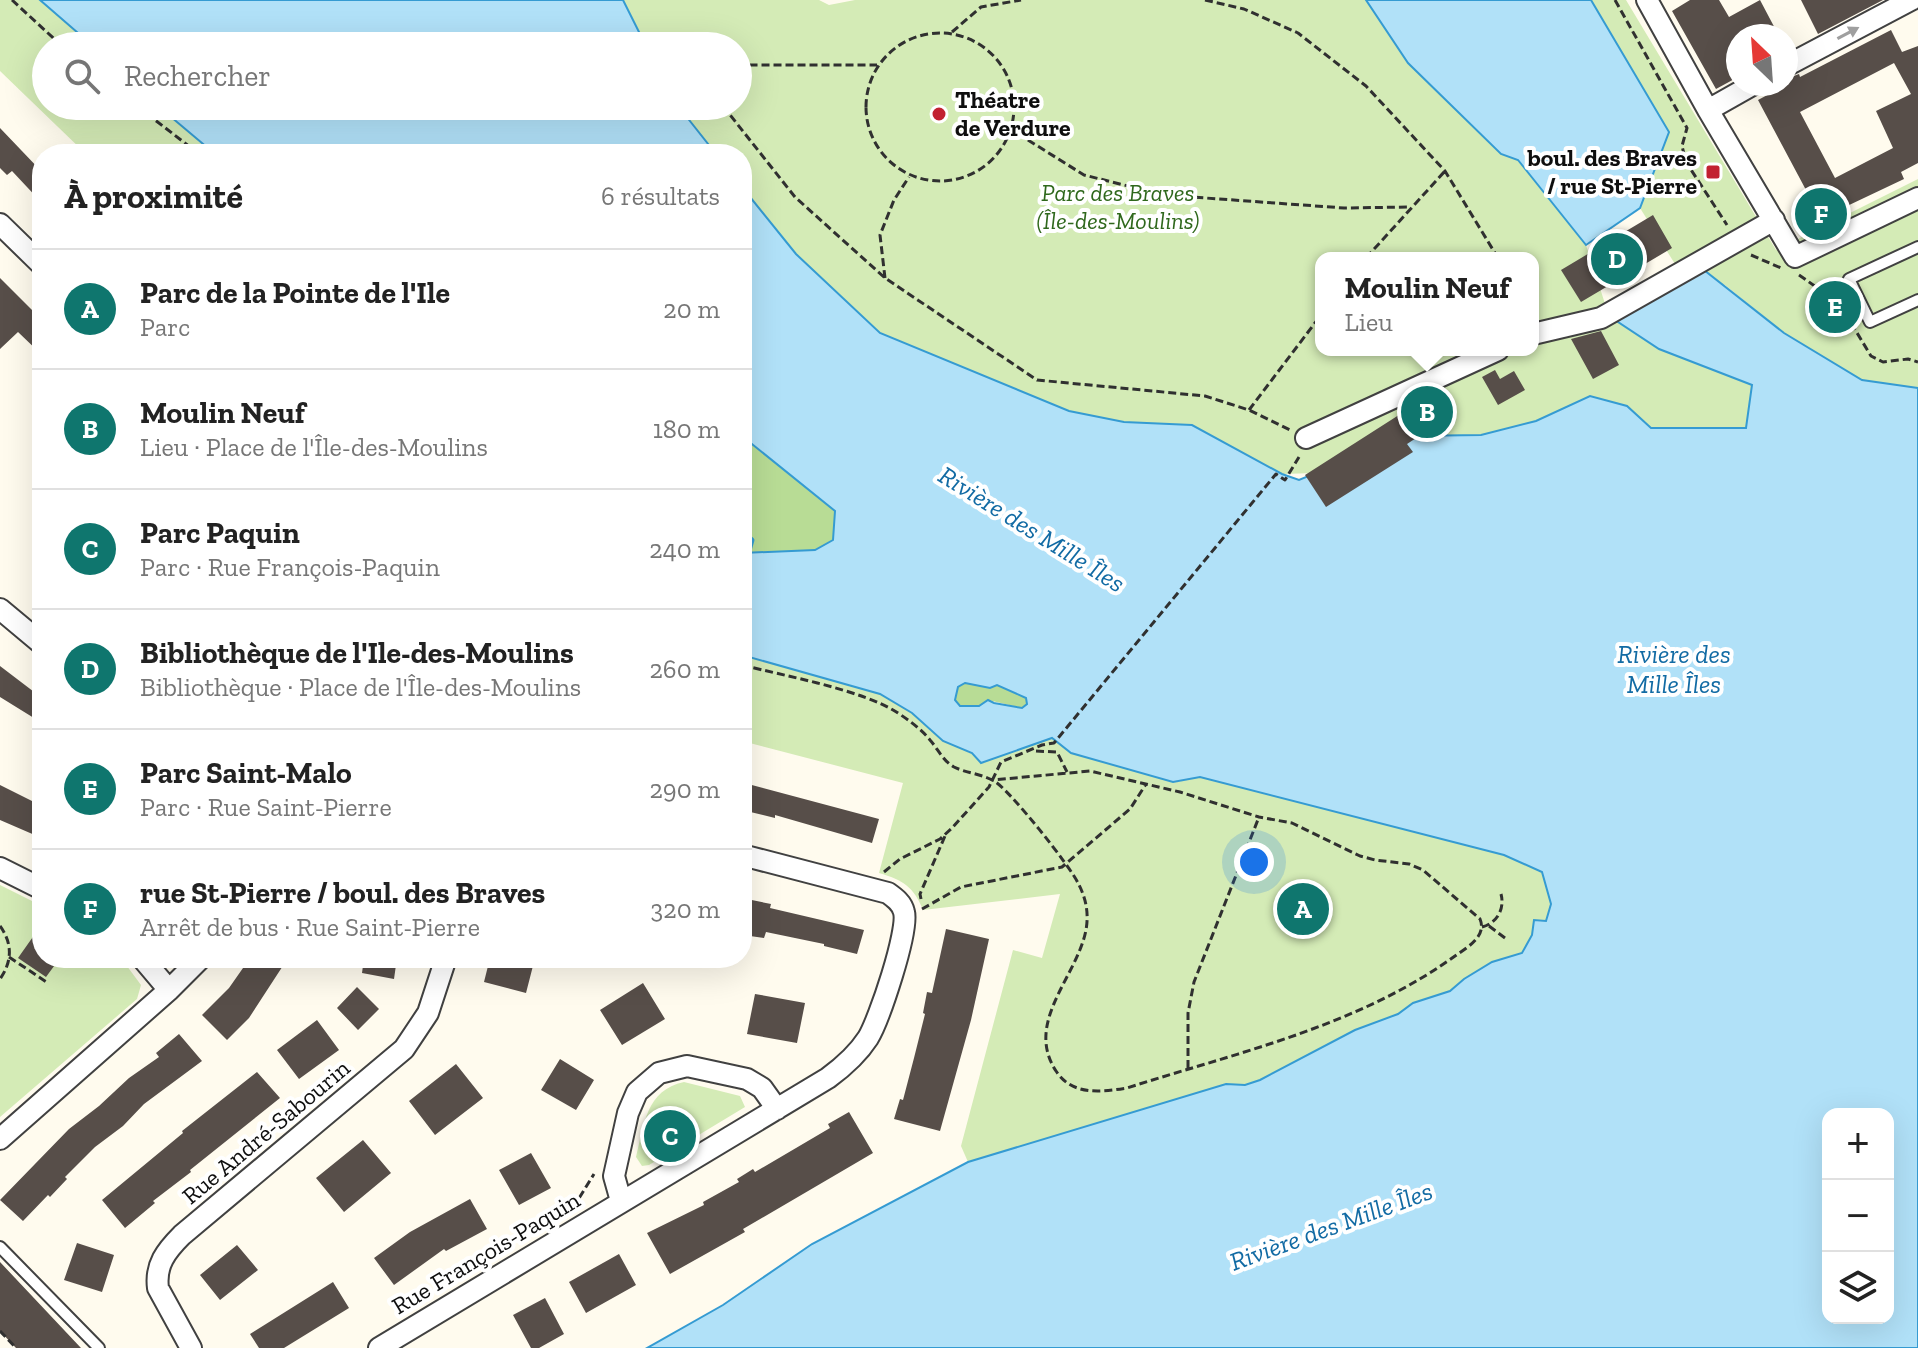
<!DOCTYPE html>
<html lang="fr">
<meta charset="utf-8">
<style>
:root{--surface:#fff;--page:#f6f6f6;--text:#222;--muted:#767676;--line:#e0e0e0;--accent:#0f766e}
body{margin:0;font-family:"Zilla Slab",serif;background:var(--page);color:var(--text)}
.controls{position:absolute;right:24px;bottom:24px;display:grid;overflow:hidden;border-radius:16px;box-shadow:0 8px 32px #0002}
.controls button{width:72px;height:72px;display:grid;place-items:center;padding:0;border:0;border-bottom:2px solid var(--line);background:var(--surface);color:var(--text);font:40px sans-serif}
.compass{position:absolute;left:1726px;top:24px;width:72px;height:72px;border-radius:50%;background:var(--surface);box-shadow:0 8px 32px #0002;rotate:335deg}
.you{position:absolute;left:1254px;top:862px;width:28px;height:28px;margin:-20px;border:6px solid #fff;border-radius:50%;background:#1a73e8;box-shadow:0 0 0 12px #1a73e833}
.badge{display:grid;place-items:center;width:52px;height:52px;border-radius:50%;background:var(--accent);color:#fff;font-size:26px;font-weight:700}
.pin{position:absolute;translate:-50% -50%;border:4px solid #fff;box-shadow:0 2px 8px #0006}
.popup{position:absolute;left:1315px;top:252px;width:224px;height:104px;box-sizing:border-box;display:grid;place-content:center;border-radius:16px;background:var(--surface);filter:drop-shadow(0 2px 6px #0005);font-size:26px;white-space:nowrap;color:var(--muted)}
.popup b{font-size:30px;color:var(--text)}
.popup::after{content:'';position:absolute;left:50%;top:100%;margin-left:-16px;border:16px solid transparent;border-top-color:var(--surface)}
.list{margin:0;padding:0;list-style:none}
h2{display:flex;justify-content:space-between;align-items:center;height:104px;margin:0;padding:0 32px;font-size:34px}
h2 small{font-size:26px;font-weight:400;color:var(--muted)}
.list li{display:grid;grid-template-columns:52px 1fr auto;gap:24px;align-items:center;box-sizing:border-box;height:120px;padding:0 32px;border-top:2px solid var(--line)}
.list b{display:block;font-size:30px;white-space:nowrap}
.list p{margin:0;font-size:26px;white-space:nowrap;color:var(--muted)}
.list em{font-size:26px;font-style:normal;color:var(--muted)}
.icon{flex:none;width:44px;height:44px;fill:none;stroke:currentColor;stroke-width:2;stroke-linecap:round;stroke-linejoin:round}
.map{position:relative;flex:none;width:1918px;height:1348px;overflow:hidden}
.search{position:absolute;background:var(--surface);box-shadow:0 8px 32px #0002;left:32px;top:32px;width:720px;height:88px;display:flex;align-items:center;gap:20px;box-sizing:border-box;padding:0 28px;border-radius:44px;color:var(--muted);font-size:30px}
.panel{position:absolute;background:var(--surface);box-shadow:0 8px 32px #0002;left:32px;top:144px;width:720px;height:824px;border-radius:32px}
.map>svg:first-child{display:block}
</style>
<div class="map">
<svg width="1918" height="1348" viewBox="0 0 1918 1348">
<rect width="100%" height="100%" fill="#fffbee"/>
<path fill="#d4ebb6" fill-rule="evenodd" d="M0,0H40L93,46H46V106H158L215,154H86L0,71Z
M623,0H819L829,5L855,0H1366L1408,63L1501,153L1518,160L1586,245L1609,316L1659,349L1752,385L1747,428H1651L1627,406L1590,396L1536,421L1481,435L1407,436L1316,473L1282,474L1192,426L1124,422L1069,411L880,333L796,254L742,189V154H713L685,119L678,106H738V46H647ZM1321,258H1533V350H1321Z
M1591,0H1626L1776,250L1918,179V388L1862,380L1784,333L1725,285L1680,272L1640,208L1668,132Z
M742,655L880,694L913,713L943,741L972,753L981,762L1052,738L1071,753L1177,782L1200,777L1504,855L1542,872L1552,904L1546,922L1534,920L1532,935L1522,953L1492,962L1464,979L1450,991L1414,1003L1398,1014L1355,1030L1260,1080L1245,1085L1226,1084L968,1162L961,1146L1013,950L1042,958L1060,894L923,910C914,887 903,880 879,873L903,783L742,741Z
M0,885L42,906V958H121L141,985L137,999L0,1117Z
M684,1082L740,1096L745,1107L649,1165L642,1166L636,1157C644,1125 646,1090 684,1082Z"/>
<path fill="#b8dc95" d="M742,436L835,511L833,540L815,550L742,553Z
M965,683L990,688L997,685L1026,698L1027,704L1022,708L988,700L979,706H960L955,700L958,687Z"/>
<path fill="#b1e1f8" stroke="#359bd2" stroke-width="2" fill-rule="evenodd" d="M40,0H623L646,46H93Z
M1366,0H1591L1669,132L1640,208L1586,245L1518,160L1501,154L1408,63Z
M158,106H678L716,154H215Z
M742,187L796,254L880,333L1069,411L1124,422L1192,425L1282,474L1299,480L1407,436L1481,435L1536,421L1590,396L1627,406L1651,428H1746L1752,385L1659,349L1609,316L1695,263L1784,333L1862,380L1918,388V1348H647L723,1305L812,1244L968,1162L1226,1084L1245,1085L1260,1080L1355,1030L1398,1014L1413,1003L1450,991L1464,979L1492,962L1522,953L1532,935L1534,920L1546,921L1551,904L1542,872L1504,855L1200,777L1173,782L1071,753L1052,738L981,763L972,753L943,741L912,713L880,694L742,655V553L815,550L833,540L835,511L742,436ZM965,683L990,688L997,685L1026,698L1027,704L1022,708L994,703L988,700L979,706H960L955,700L958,687ZM1828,1114H1888V1318H1828Z"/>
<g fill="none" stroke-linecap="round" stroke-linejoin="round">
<path stroke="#359bd2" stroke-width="5" d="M742,531L752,540L748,554"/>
</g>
<path fill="#574e49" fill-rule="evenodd" d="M1690,0H1719L1729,17L1760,0L1779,36H1738V77L1716,89L1672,11Z
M1801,0H1883L1818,34Z
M1891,30L1902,52L1918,46V163L1901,172L1904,179L1826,216L1820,202L1814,205L1758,100L1786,85V79L1799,74L1800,77ZM1894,63L1911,94L1876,111L1893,148L1835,178L1800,112Z
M0,128L42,172V203L12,171L7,175L0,168Z
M1653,215L1672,248L1581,302L1561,270Z
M0,278L42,320V355L18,332L0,349Z
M1601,331L1619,365L1593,379L1571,339Z
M1495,370L1500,379L1514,371L1525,390L1498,405L1482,377Z
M1440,391L1454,413L1407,444L1413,452L1326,507L1305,475L1402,413L1400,410L1404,407Z
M0,666L42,698V723L0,697Z
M748,784L879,819L872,843L775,815V818L742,810Z
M0,785L42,806V825L37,836L0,820Z
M742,898L771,904L770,908L864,930L857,954L824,946V944L766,932L764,938L750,936L752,925L742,923Z
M42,924V958H60L46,977L18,958Z
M946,929L989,939L971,1020L940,1131L894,1119L900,1099L903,1100L914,1058L925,1014L923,1013L927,992L932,993Z
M250,958H288L249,1018L227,1040L202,1015L229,988Z
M364,958H397L394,979L362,973Z
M490,958H535L526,993L484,982Z
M643,983L665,1019L622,1045L600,1010Z
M357,987L379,1009L358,1030L337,1008Z
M755,994L805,1003L797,1043L747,1034Z
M317,1020L339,1050L299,1079L277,1050Z
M179,1034L202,1061L144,1104L123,1126L95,1147L65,1177L67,1179L50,1197L48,1195L23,1221L0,1200L69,1129L99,1106L129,1078L159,1057L156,1053Z
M560,1059L594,1080L576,1110L541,1090Z
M456,1064L483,1098L435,1135L409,1101Z
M257,1072L280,1098L190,1170L191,1172L153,1201L155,1203L125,1228L102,1200L183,1133L182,1131Z
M849,1112L873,1153L743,1229L745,1232L670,1274L647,1233L704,1205L703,1202L739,1182L737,1179L753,1169L755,1172L830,1128L828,1124Z
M363,1140L391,1173L344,1212L316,1178Z
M531,1153L551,1188L519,1205L499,1170Z
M470,1199L487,1229L446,1251L444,1249L394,1285L374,1258L410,1232Z
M77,1243L114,1255L102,1292L64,1280Z
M237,1245L258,1270L220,1300L200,1275Z
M619,1254L636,1285L586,1313L569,1282Z
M0,1262L81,1348H16L0,1331Z
M333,1282L349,1308L284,1348H259L250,1334Z
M545,1298L564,1334L539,1348H531L513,1315Z"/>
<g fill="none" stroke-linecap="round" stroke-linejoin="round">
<defs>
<path id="lane" d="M1918,247L1849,279L1870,322L1918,300
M0,1247L99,1348"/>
<path id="street" d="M1647,0L1708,110L1795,257L1918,198
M1786,66L1911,0
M1708,110L1754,84
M0,224L42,265
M1533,334L1601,318L1774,220
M1306,438L1498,350
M0,609L42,644
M0,868L42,889
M142,958L169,990
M0,1139L169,990L201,958
M621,1201L614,1176L628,1113L637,1092L659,1073L687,1066L747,1079L762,1088L777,1109
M191,1348L158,1288C155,1265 166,1251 182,1235L404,1049L428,1013L446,958
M379,1348L828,1078C843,1067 857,1055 868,1038C879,1020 909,931 904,912C902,903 895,898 888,893L742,855"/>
</defs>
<use href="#lane" stroke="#414141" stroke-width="14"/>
<use href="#street" stroke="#414141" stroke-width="24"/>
<path stroke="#303030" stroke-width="3" stroke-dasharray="8 4" stroke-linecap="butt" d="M12,0L62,46
M1205,0L1244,9L1298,33L1366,86L1445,171L1498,258
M1615,0L1687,128L1682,146L1686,162L1727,225
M952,32L981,7L1021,0
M866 107a74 74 0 1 1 148 0a74 74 0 1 1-148 0Z
M738,68L747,65H877
M137,106L199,154
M723,106L795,197L885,278L1037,380L1205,396L1249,410L1290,430
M995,127L1012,130L1084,175L1164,195L1344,208L1410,207
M1751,255L1781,268
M1366,258L1445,171
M1799,275L1839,303L1871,356L1883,362L1908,359L1918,362
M885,278L880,235L894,200L909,177
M1249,410L1321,315
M742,665C785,676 863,690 898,713C910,721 921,729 930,740C938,749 943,761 954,767C966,773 982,774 994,781C1009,789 1070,866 1078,883C1086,898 1089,913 1086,930C1077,977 1024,1022 1056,1071C1072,1096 1101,1092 1127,1088C1239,1052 1358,1026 1455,956C1468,947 1487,936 1480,919L1423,870L1409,864L1375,860L1360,856L1292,823L1259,817L1180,792L1090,771L993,780
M1036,751L1057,752L1067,772
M884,872L900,859L940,839L952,828L989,787L1001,762L1042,745L1054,743L1276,474L1285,480L1299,457
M921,899L920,894L945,836
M922,909L961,887L1062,867L1130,809L1146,784
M0,926C13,944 12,962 0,979
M1489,926L1505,938
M1482,927C1497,923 1505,909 1501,894
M9,957L48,983
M1188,1068V1013L1194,982L1259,817
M573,1208L594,1174
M0,1331L16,1348"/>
<use href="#lane" stroke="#fff" stroke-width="10"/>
<use href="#street" stroke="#fff" stroke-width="20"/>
</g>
<defs><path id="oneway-solid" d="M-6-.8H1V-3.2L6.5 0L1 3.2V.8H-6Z" transform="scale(2)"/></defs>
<use fill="#9f9f9f" href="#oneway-solid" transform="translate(1848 33) rotate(-28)"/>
<g fill="#c22130" stroke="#fff" stroke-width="3">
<circle cx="939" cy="114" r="8"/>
<rect x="1705" y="164" width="16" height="16" rx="4"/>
</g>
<g text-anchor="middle" stroke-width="8" stroke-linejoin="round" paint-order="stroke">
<g font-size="24" font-weight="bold" fill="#0e0e0e" stroke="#fff" text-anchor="start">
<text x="955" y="108">Théatre<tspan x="955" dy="28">de Verdure</tspan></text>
<text x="1697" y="166" text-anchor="end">boul. des Braves<tspan x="1697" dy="28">/ rue St-Pierre</tspan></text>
</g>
<g font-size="24" font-style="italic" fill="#2f681c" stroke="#fff">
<text x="1118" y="201">Parc des Braves<tspan x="1118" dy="28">(Île-des-Moulins)</tspan></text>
</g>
<g font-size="24" fill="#0e0e0e" stroke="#fff">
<text transform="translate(266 1132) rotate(-40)" y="8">Rue André-Sabourin</text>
<text transform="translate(486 1253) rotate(-31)" y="8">Rue François-Paquin</text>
</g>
<g font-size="26" font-style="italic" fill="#126ba4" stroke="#fff">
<text transform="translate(1032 529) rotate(32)" y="9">Rivière des Mille Îles</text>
<text x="1674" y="663">Rivière des<tspan x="1674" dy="30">Mille Îles</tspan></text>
<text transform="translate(1331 1226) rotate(-20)" y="9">Rivière des Mille Îles</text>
</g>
</g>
</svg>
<div class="controls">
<button>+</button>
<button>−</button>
<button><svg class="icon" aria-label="layers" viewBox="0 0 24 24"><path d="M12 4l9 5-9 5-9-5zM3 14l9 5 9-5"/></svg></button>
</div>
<svg class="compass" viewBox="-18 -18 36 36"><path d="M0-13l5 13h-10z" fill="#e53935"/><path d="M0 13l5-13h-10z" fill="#767676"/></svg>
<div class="you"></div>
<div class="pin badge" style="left:1303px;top:909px">A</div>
<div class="pin badge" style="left:1427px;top:412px">B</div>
<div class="popup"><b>Moulin Neuf</b>Lieu</div>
<div class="pin badge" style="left:670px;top:1136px">C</div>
<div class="pin badge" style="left:1617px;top:259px">D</div>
<div class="pin badge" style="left:1835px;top:307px">E</div>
<div class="pin badge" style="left:1821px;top:214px">F</div>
<div class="search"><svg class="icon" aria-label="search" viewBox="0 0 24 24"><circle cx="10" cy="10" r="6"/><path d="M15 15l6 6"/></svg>Rechercher</div>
<section class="panel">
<h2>À proximité<small>6 résultats</small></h2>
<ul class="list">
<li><span class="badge">A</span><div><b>Parc de la Pointe de l'Ile</b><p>Parc</p></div><em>20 m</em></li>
<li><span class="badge">B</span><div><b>Moulin Neuf</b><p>Lieu · Place de l'Île-des-Moulins</p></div><em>180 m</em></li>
<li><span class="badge">C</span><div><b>Parc Paquin</b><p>Parc · Rue François-Paquin</p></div><em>240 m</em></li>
<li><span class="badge">D</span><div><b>Bibliothèque de l'Ile-des-Moulins</b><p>Bibliothèque · Place de l'Île-des-Moulins</p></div><em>260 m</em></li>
<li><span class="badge">E</span><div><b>Parc Saint-Malo</b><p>Parc · Rue Saint-Pierre</p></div><em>290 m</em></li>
<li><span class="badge">F</span><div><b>rue St-Pierre / boul. des Braves</b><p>Arrêt de bus · Rue Saint-Pierre</p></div><em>320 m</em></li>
</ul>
</section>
</div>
